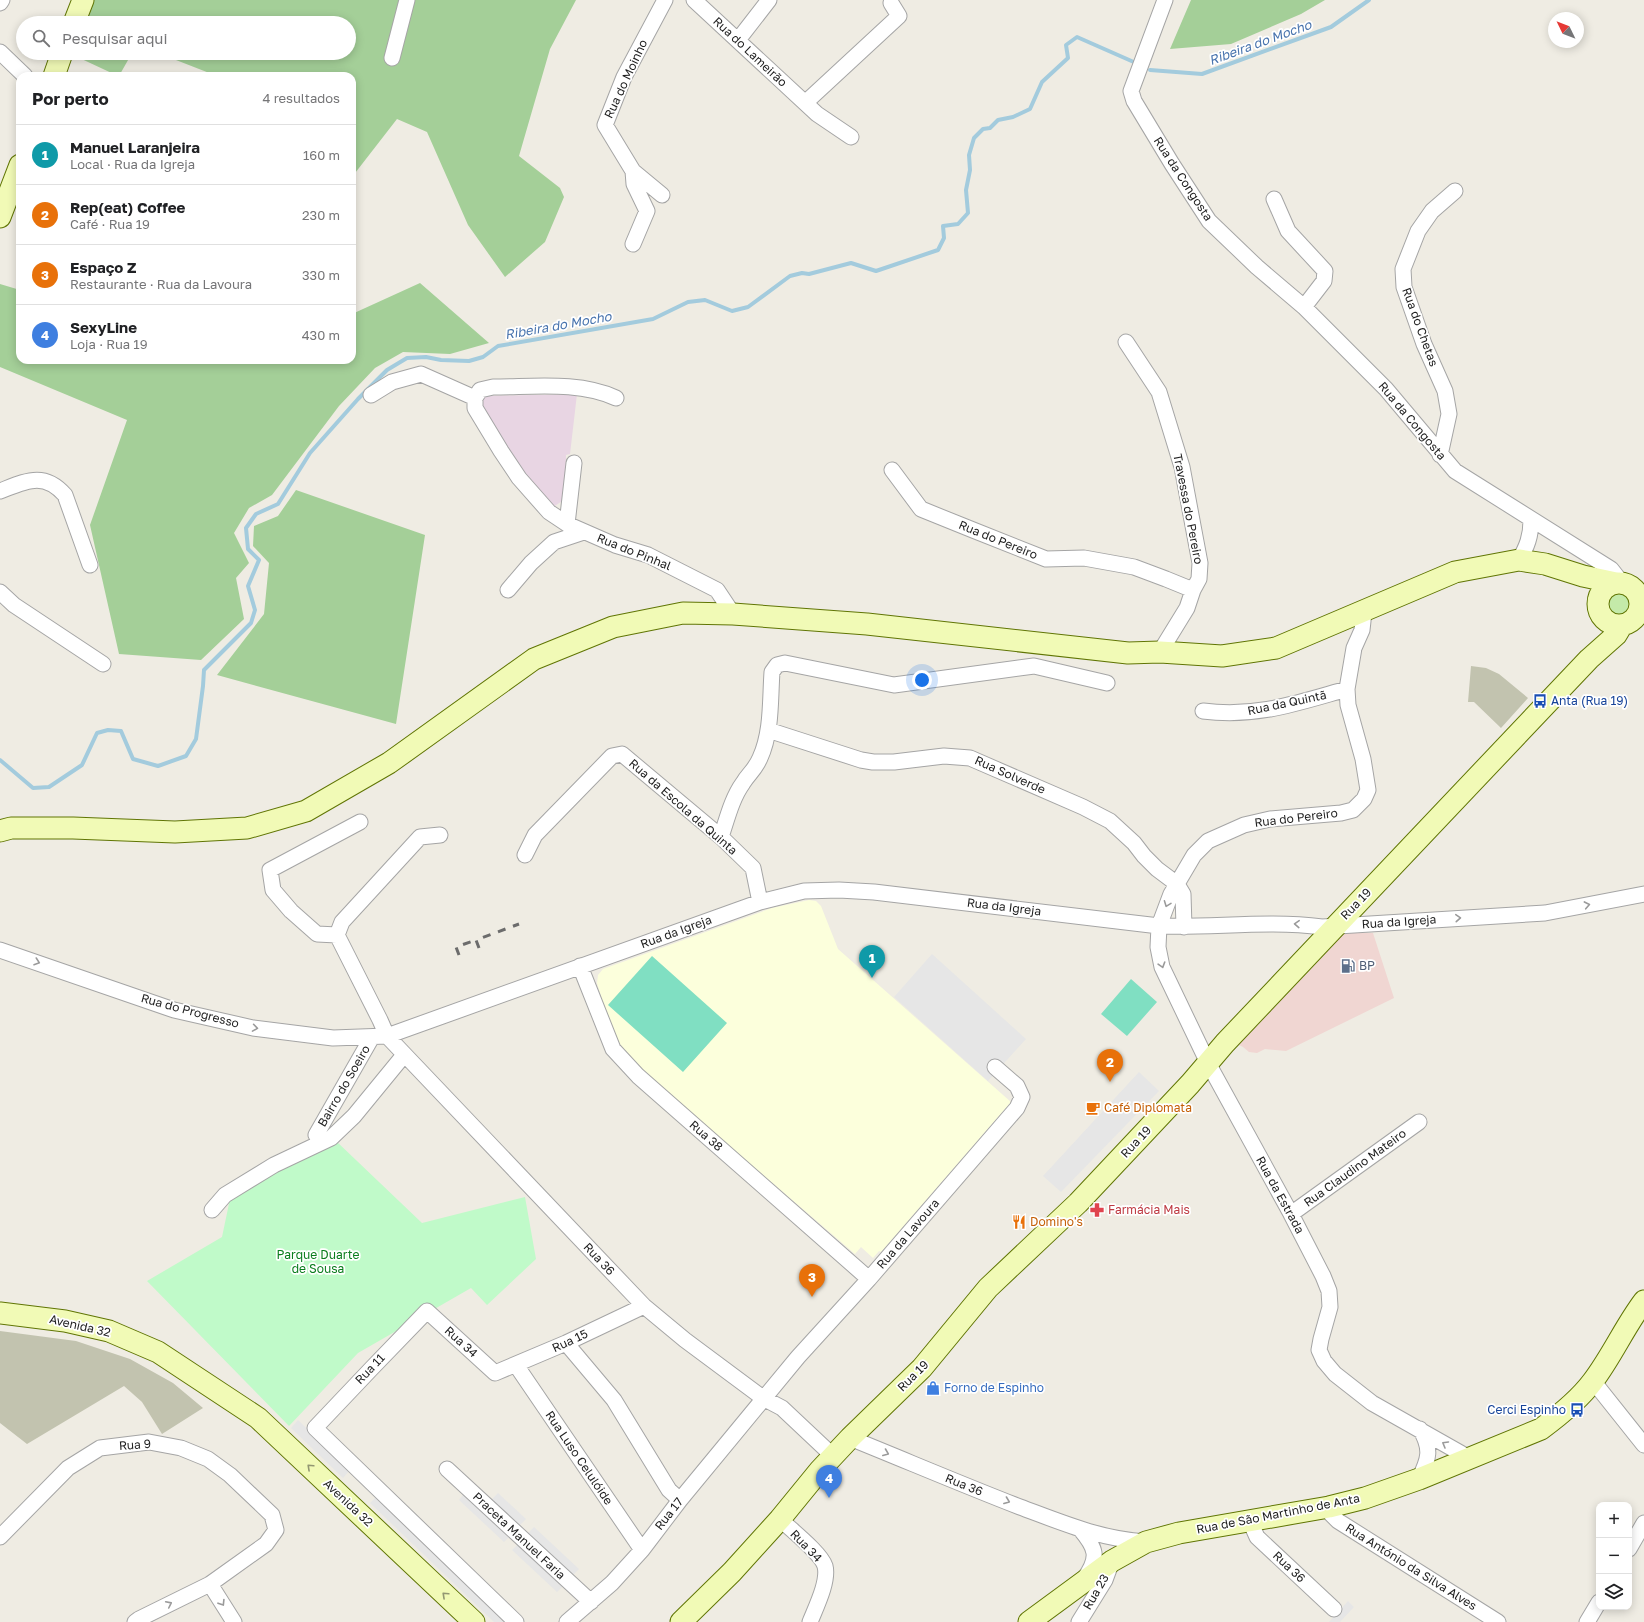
<!DOCTYPE html>
<html lang="pt">
<meta charset="utf-8">
<style>
:root{--surface:#fff;--page:#f6f6f6;--text:#202124;--muted:#757577;--line:#e0e0e0;--accent:#0b8043}
body{margin:0;font-family:"Golos Text",sans-serif;background:var(--page);color:var(--text)}
.controls{position:absolute;right:12px;bottom:12px;display:grid;overflow:hidden;border-radius:8px;box-shadow:0 2px 10px #0003}
.controls button{width:36px;height:36px;display:grid;place-items:center;padding:0;border:0;border-bottom:1px solid var(--line);background:var(--surface);color:var(--text);font:20px sans-serif}
.compass{position:absolute;left:1548px;top:12px;width:36px;height:36px;border-radius:50%;background:var(--surface);box-shadow:0 2px 10px #0003;rotate:313deg}
.you{position:absolute;left:922px;top:680px;width:14px;height:14px;margin:-10px;border:3px solid #fff;border-radius:50%;background:#1a73e8;box-shadow:0 0 0 6px #1a73e833}
.badge{display:grid;place-items:center;width:26px;height:26px;border-radius:50%;background:var(--accent);color:#fff;font-size:13px;font-weight:700}
.pin{position:absolute;translate:-50% -33px;filter:drop-shadow(0 1px 2px #0008)}
.pin::after{content:'';position:absolute;top:21px;width:14px;height:12px;background:inherit;clip-path:polygon(0 0,100% 0,50% 100%)}
.list{margin:0;padding:0;list-style:none}
h2{display:flex;justify-content:space-between;align-items:center;height:52px;margin:0;padding:0 16px;font-size:17px}
h2 small{font-size:13px;font-weight:400;color:var(--muted)}
.list li{display:grid;grid-template-columns:26px 1fr auto;gap:12px;align-items:center;box-sizing:border-box;height:60px;padding:0 16px;border-top:1px solid var(--line)}
.list b{display:block;font-size:15px;white-space:nowrap}
.list p{margin:0;font-size:13px;white-space:nowrap;color:var(--muted)}
.list em{font-size:13px;font-style:normal;color:var(--muted)}
.icon{flex:none;width:22px;height:22px;fill:none;stroke:currentColor;stroke-width:2;stroke-linecap:round;stroke-linejoin:round}
.map{position:relative;flex:none;width:1644px;height:1622px;overflow:hidden}
.search{position:absolute;background:var(--surface);box-shadow:0 2px 10px #0003;left:16px;top:16px;width:340px;height:44px;display:flex;align-items:center;gap:10px;box-sizing:border-box;padding:0 14px;border-radius:22px;color:var(--muted);font-size:15px}
.panel{position:absolute;background:var(--surface);box-shadow:0 2px 10px #0003;left:16px;top:72px;width:340px;height:292px;border-radius:12px}
.map>svg:first-child{display:block}
</style>
<div class="map">
<svg width="1644" height="1622" viewBox="0 0 1644 1622">
<rect width="100%" height="100%" fill="#efece3"/>
<path fill="#f0d6d2" d="M1345,933H1373L1394,998L1286,1051L1265,1049L1257,1053L1249,1052L1243,1047L1237,1044L1342,934Z"/>
<path fill="#e8d5e3" d="M577,394L570,454L566,455L565,499L552,508L519,470L480,407L479,396Z"/>
<path fill="#fcffdc" d="M809,900L816,901L821,906L838,949L1011,1102L881,1252L879,1251L873,1258L861,1247L855,1254L635,1065L614,1039L597,983L598,975L603,969L772,908Z"/>
<path fill="#c2c3af" d="M1471,666L1486,668L1499,674L1528,698L1501,728L1474,702H1468Z
M0,1331L76,1341L130,1359L173,1383L203,1408L162,1434L142,1402L124,1386L27,1444L0,1423Z"/>
<path fill="#c4eaa9" d="M1606 604a13 13 0 1 1 26 0a13 13 0 1 1-26 0Z"/>
<path fill="#a4cf98" d="M94,0H576L550,49L519,156L560,188L564,197L545,242L505,277L468,225L427,132L397,119L352,177V76H217L158,53H349V23H85Z
M1191,0H1325L1301,14L1231,44L1170,49Z
M74,53H132L119,76H118L73,55Z
M420,283L489,343L450,354L403,352L375,368L339,406L272,495L249,508L234,533L249,563L236,578L244,619L201,660L119,654L90,525L127,420L0,367V284L20,290V360H352V314Z
M296,490L425,535L396,724L217,675L264,614L269,563L253,546L254,526L278,516Z"/>
<path fill="#c0fac9" d="M335,1140L422,1223L525,1197L536,1259L487,1305L471,1288L358,1353L289,1426L147,1281L222,1237L231,1194Z"/>
<path fill="#80dfc2" d="M652,956L727,1023L683,1072L608,1005Z
M1131,979L1157,1002L1127,1036L1101,1014Z"/>
<path fill="#e6e6e6" d="M932,954L1026,1039L988,1081L894,997Z
M1139,1072L1159,1091L1061,1192L1043,1176Z
M298,1420L350,1470L343,1478L291,1428Z
M465,1492L511,1535L504,1542L459,1500Z
M498,1493L526,1519L519,1526L491,1500Z
M377,1496L509,1622H494L370,1503Z
M534,1527L579,1569L572,1576L527,1534Z
M519,1543L564,1585L557,1592L512,1550Z
M1348,1601L1354,1607L1340,1622H1329Z"/>
<g fill="none" stroke-linecap="round" stroke-linejoin="round">
<path stroke="#a3cbdd" stroke-width="4" d="M1150,70L1202,74L1331,27L1369,0
M0,760L33,788L49,787L82,765L97,733L108,730L121,731L133,759L158,766L186,756L196,739L203,686L204,670L251,623L255,610L248,586L259,560L248,549L246,528L256,514L278,504L310,453L358,399L387,370L407,358L426,357L441,360L469,361L483,357L498,346L653,319L688,302L705,300L732,311L748,307L790,276L802,273L809,274L851,263L876,271L938,250L944,238L943,226L958,224L968,213L966,190L970,170L969,155L974,138L983,129L990,128L998,120L1013,117L1030,109L1042,82L1068,58L1066,45L1077,37L1136,63"/>
<defs>
<path id="street" d="M694,0L817,114L851,137
M1165,0L1131,91L1134,101L1172,164L1209,221L1257,267L1304,307L1386,389L1455,471L1611,569L1622,583
M0,3L2,0
M738,40L769,0
M0,52L25,76
M392,58L407,0
M805,103L899,16L891,3
M633,171L662,195
M1274,199L1288,231L1325,271L1324,281L1304,307
M633,244L647,211L634,184L633,171L605,125L624,77L665,0
M1126,342L1159,392L1182,467L1200,563L1199,579L1193,590L1187,608L1160,652
M371,395L392,382L421,374L475,398V408L501,451L519,478L549,512L567,524L615,545L648,555L717,590L733,614
M475,398L480,390L493,387C534,387 579,381 616,398
M1440,455L1449,414L1445,391L1424,344L1404,287L1403,269L1418,231L1432,211L1455,191
M892,470L921,509L973,530L1046,559L1084,558L1134,567L1166,579L1193,590
M0,491C26,481 44,471 65,495L90,565
M567,524L574,463
M1519,560C1527,547 1531,536 1531,520
M508,590L531,563L554,542L584,532
M0,592L14,605L103,664
M1364,612L1362,630L1354,648L1347,689L1348,705L1363,759L1368,790L1364,799L1353,810L1341,813L1270,819L1244,825L1208,841L1194,855L1171,894L1159,926L1158,947L1162,967L1208,1063L1291,1214L1323,1276L1329,1291L1330,1307L1321,1339L1319,1350L1324,1361L1335,1374L1372,1403L1471,1459
M1203,711C1256,718 1297,703 1347,689
M768,730L861,760L873,762H894L944,756L970,758L1083,807L1110,821L1134,843L1144,856L1157,869L1177,884L1183,894L1184,927
M440,835L420,837L342,922L337,935L380,1020L387,1036L644,1306L685,1340L763,1398L782,1408L833,1456
M721,837C727,819 732,798 743,783C749,773 755,770 760,758C772,732 770,700 772,672L777,665L785,663L894,685L1034,666L1107,683
M525,855L535,835L612,756L622,754L721,837L753,868L760,902
M337,935L317,934L291,911L273,890L270,870L360,822
M0,950L174,1010L253,1028L333,1038L387,1036L760,902L804,891L839,890L874,892L1159,926C1213,928 1268,920 1322,927L1545,913L1644,894
M580,966L613,1049L638,1076L869,1279
M316,1135L372,1037
M212,1210L225,1195L274,1165L331,1138L354,1116L404,1055
M1291,1214L1419,1122
M566,1343L614,1400L669,1490L680,1500
M516,1365L642,1550
M1593,1381L1644,1445
M850,1438C907,1461 963,1485 1020,1507C1063,1523 1100,1539 1146,1542
M447,1469L591,1602
M1419,1479C1429,1459 1432,1449 1420,1429
M1329,1507L1331,1514L1338,1521L1498,1622
M780,1519C790,1529 821,1553 825,1566C829,1581 816,1607 810,1622
M1252,1520L1253,1528L1257,1537L1334,1609
M1080,1529C1096,1548 1100,1557 1084,1579
M0,1537L68,1468L100,1448L149,1442L181,1448L208,1459L230,1475L272,1515L276,1530L266,1544L210,1584L139,1619L135,1622
M1629,1549L1644,1523
M210,1584L234,1622
M516,1622L315,1428L371,1369L427,1311L495,1373L566,1343L644,1306
M567,1622L612,1583L642,1550L680,1500L798,1357L869,1279L1017,1108L1022,1097L1017,1086L995,1067
M1079,1622L1105,1580L1112,1561
M1587,1622L1599,1602"/>
<path id="secondary" d="M74,23L83,0
M54,76L62,53
M0,217L20,165
M1598 604a21 21 0 1 1 42 0a21 21 0 1 1-42 0Z
M0,831L11,828H73L175,832L247,828L306,811L389,763L534,659L613,627L683,613L733,614L867,624L1128,653L1160,652L1222,656L1276,648L1455,572L1519,560L1545,564L1583,576L1616,583
M0,1313L65,1321L109,1331L158,1352L258,1418L474,1622
M681,1622L732,1572L780,1519L820,1470L850,1438L922,1368L988,1288L1078,1203L1190,1084L1225,1043L1589,659L1616,635L1622,625
M1029,1622L1112,1561L1146,1542L1179,1533L1329,1507L1365,1498L1419,1479L1541,1429C1560,1415 1579,1400 1593,1381C1612,1356 1625,1326 1644,1301"/>
</defs>
<use href="#street" stroke="#a5a5a5" stroke-width="17"/>
<use href="#secondary" stroke="#607504" stroke-width="23"/>
<use href="#street" stroke="#fff" stroke-width="15"/>
<use href="#secondary" stroke="#f1fab6" stroke-width="21"/>
<path stroke="#6c6c6c" stroke-width="3" stroke-dasharray="8 8" stroke-linecap="butt" d="M479,948L476,940L519,924
M459,955L456,947L476,940"/>
</g>
<defs><path id="oneway-chevron" d="M-2-3.5L2.5 0L-2 3.5" fill="none" stroke-width="1.6" stroke-linecap="round" stroke-linejoin="round"/></defs>
<g stroke="#9a9a9a">
<use href="#oneway-chevron" transform="translate(1167 904) rotate(111)"/>
<use href="#oneway-chevron" transform="translate(1587 905) rotate(-11)"/>
<use href="#oneway-chevron" transform="translate(1458 918) rotate(-4)"/>
<use href="#oneway-chevron" transform="translate(1297 924) rotate(-177)"/>
<use href="#oneway-chevron" transform="translate(37 962) rotate(19)"/>
<use href="#oneway-chevron" transform="translate(1162 965) rotate(73)"/>
<use href="#oneway-chevron" transform="translate(255 1028) rotate(9)"/>
<use href="#oneway-chevron" transform="translate(1445 1444) rotate(-150)"/>
<use href="#oneway-chevron" transform="translate(886 1453) rotate(22)"/>
<use href="#oneway-chevron" transform="translate(1007 1501) rotate(21)"/>
<use href="#oneway-chevron" transform="translate(222 1603) rotate(58)"/>
<use href="#oneway-chevron" transform="translate(169 1604) rotate(-26)"/>
</g>
<g stroke="#929772">
<use href="#oneway-chevron" transform="translate(310 1467) rotate(-137)"/>
<use href="#oneway-chevron" transform="translate(445 1595) rotate(-137)"/>
</g>
<defs>
<symbol id="bus-bare" viewBox="-9 -9 18 18"><path d="M-5-6H5V4H4V6H2V4H-2V6H-4V4H-5ZM-3.5-4V0h7V-4ZM-3.5 1.2v1.5H-2V1.2ZM2 1.2v1.5H3.5V1.2Z" fill="#1a4fb4" stroke="#fff" stroke-width="2.5" paint-order="stroke"/></symbol>
<symbol id="fuel-bare" viewBox="-9 -9 18 18"><path d="M-5.5-6h7V0h2V4h1.3V-2.5L3-4.5l.8-.8L6-3V5H2.5V1h-1V6h-7ZM-4.2-4.7v3.2H.2V-4.7Z" fill="#5c6f8a" stroke="#fff" stroke-width="2.5" paint-order="stroke"/></symbol>
<symbol id="cafe-bare" viewBox="-9 -9 18 18"><path d="M-5.5-4.5H6V0H3Q3 3.5 0 3.5H-2.5Q-5.5 3.5-5.5 0ZM3-3.2v2h1.7v-2ZM-6 4.5H4V6H-6Z" fill="#e8710a" stroke="#fff" stroke-width="2.5" paint-order="stroke"/></symbol>
<symbol id="pharmacy-bare" viewBox="-9 -9 18 18"><path d="M-2-6h4v4h4v4h-4v4h-4v-4h-4v-4h4Z" fill="#e0444e" stroke="#fff" stroke-width="2.5" paint-order="stroke"/></symbol>
<symbol id="restaurant-bare" viewBox="-9 -9 18 18"><path d="M-5-6h1v4h1v-4h1v4h1v-4h1v5L-1.5 .5V6h-2V.5L-5-1ZM5-6V6H3V1.5H1.5Q1.5-4 5-6Z" fill="#e8710a" stroke="#fff" stroke-width="2.5" paint-order="stroke"/></symbol>
<symbol id="shop-bare" viewBox="-9 -9 18 18"><path d="M-5-2.5h2.3a2.7 3.5 0 0 1 5.4 0H5L5.5 6h-11ZM-1.5-2.5h3a1.5 2.3 0 0 0-3 0Z" fill="#3f7fe0" stroke="#fff" stroke-width="2.5" paint-order="stroke"/></symbol>
</defs>
<g fill-rule="evenodd">
<use href="#bus-bare" x="1530" y="691" width="20" height="20"/>
<use href="#fuel-bare" x="1338" y="956" width="20" height="20"/>
<use href="#cafe-bare" x="1083" y="1098" width="20" height="20"/>
<use href="#pharmacy-bare" x="1087" y="1200" width="20" height="20"/>
<use href="#restaurant-bare" x="1009" y="1212" width="20" height="20"/>
<use href="#shop-bare" x="923" y="1378" width="20" height="20"/>
<use href="#bus-bare" x="1567" y="1400" width="20" height="20"/>
</g>
<g text-anchor="middle" stroke-width="3.5" stroke-linejoin="round" paint-order="stroke">
<g font-size="12" fill="#1e1e1e" stroke="#fff">
<text transform="translate(750 52) rotate(43)" y="4">Rua do Lameirão</text>
<text transform="translate(626 79) rotate(-65)" y="4">Rua do Moinho</text>
<text transform="translate(1183 179) rotate(57)" y="4">Rua da Congosta</text>
<text transform="translate(1420 327) rotate(70)" y="4">Rua do Chetas</text>
<text transform="translate(1412 421) rotate(50)" y="4">Rua da Congosta</text>
<text transform="translate(1188 509) rotate(79)" y="4">Travessa do Pereiro</text>
<text transform="translate(998 540) rotate(22)" y="4">Rua do Pereiro</text>
<text transform="translate(634 552) rotate(22)" y="4">Rua do Pinhal</text>
<text transform="translate(1287 703) rotate(-12)" y="4">Rua da Quintã</text>
<text transform="translate(1010 775) rotate(24)" y="4">Rua Solverde</text>
<text transform="translate(683 807) rotate(41)" y="4">Rua da Escola da Quinta</text>
<text transform="translate(1296 818) rotate(-7)" y="4">Rua do Pereiro</text>
<text transform="translate(1356 904) rotate(-46)" y="4">Rua 19</text>
<text transform="translate(1004 907) rotate(7)" y="4">Rua da Igreja</text>
<text transform="translate(1399 922) rotate(-4)" y="4">Rua da Igreja</text>
<text transform="translate(676 932) rotate(-20)" y="4">Rua da Igreja</text>
<text transform="translate(190 1011) rotate(15)" y="4">Rua do Progresso</text>
<text transform="translate(344 1086) rotate(-60)" y="4">Bairro do Soeiro</text>
<text transform="translate(706 1136) rotate(41)" y="4">Rua 38</text>
<text transform="translate(1136 1142) rotate(-47)" y="4">Rua 19</text>
<text transform="translate(1355 1168) rotate(-36)" y="4">Rua Claudino Mateiro</text>
<text transform="translate(1280 1195) rotate(61)" y="4">Rua da Estrada</text>
<text transform="translate(908 1234) rotate(-49)" y="4">Rua da Lavoura</text>
<text transform="translate(599 1259) rotate(47)" y="4">Rua 36</text>
<text transform="translate(80 1326) rotate(13)" y="4">Avenida 32</text>
<text transform="translate(570 1341) rotate(-25)" y="4">Rua 15</text>
<text transform="translate(461 1342) rotate(42)" y="4">Rua 34</text>
<text transform="translate(370 1369) rotate(-46)" y="4">Rua 11</text>
<text transform="translate(913 1376) rotate(-45)" y="4">Rua 19</text>
<text transform="translate(135 1445) rotate(-4)" y="4">Rua 9</text>
<text transform="translate(579 1458) rotate(56)" y="4">Rua Luso Celulóide</text>
<text transform="translate(964 1485) rotate(22)" y="4">Rua 36</text>
<text transform="translate(348 1503) rotate(43)" y="4">Avenida 32</text>
<text transform="translate(669 1514) rotate(-52)" y="4">Rua 17</text>
<text transform="translate(1278 1514) rotate(-11)" y="4">Rua de São Martinho de Anta</text>
<text transform="translate(519 1536) rotate(43)" y="4">Praceta Manuel Faria</text>
<text transform="translate(806 1546) rotate(46)" y="4">Rua 34</text>
<text transform="translate(1289 1567) rotate(43)" y="4">Rua 36</text>
<text transform="translate(1411 1567) rotate(32)" y="4">Rua António da Silva Alves</text>
<text transform="translate(1096 1592) rotate(-60)" y="4">Rua 23</text>
</g>
<g font-size="12" fill="#164399" stroke="#fff" text-anchor="start">
<text x="1551" y="705">Anta (Rua 19)</text>
<text x="1566" y="1414" text-anchor="end">Cerci Espinho</text>
</g>
<g font-size="12" fill="#4e5e75" stroke="#fff" text-anchor="start">
<text x="1359" y="970">BP</text>
</g>
<g font-size="12" fill="#c56008" stroke="#fff" text-anchor="start">
<text x="1104" y="1112">Café Diplomata</text>
<text x="1030" y="1226">Domino's</text>
</g>
<g font-size="12" fill="#be3a42" stroke="#fff" text-anchor="start">
<text x="1108" y="1214">Farmácia Mais</text>
</g>
<g font-size="12" fill="#0a7d1d" stroke="#fff">
<text x="318" y="1259">Parque Duarte<tspan x="318" dy="14">de Sousa</tspan></text>
</g>
<g font-size="12" fill="#366cbe" stroke="#fff" text-anchor="start">
<text x="944" y="1392">Forno de Espinho</text>
</g>
<g font-size="13" font-style="italic" fill="#4974ae" stroke="#fff">
<text transform="translate(1260 42) rotate(-20)" y="5">Ribeira do Mocho</text>
<text transform="translate(558 325) rotate(-10)" y="5">Ribeira do Mocho</text>
</g>
</g>
</svg>
<div class="controls">
<button>+</button>
<button>−</button>
<button><svg class="icon" aria-label="layers" viewBox="0 0 24 24"><path d="M12 4l9 5-9 5-9-5zM3 14l9 5 9-5"/></svg></button>
</div>
<svg class="compass" viewBox="-18 -18 36 36"><path d="M0-13l5 13h-10z" fill="#e53935"/><path d="M0 13l5-13h-10z" fill="#757577"/></svg>
<div class="you"></div>
<div class="pin badge" style="left:872px;top:978px;background:#0f9aa8">1</div>
<div class="pin badge" style="left:1110px;top:1082px;background:#e8710a">2</div>
<div class="pin badge" style="left:812px;top:1297px;background:#e8710a">3</div>
<div class="pin badge" style="left:829px;top:1498px;background:#3f7fe0">4</div>
<div class="search"><svg class="icon" aria-label="search" viewBox="0 0 24 24"><circle cx="10" cy="10" r="6"/><path d="M15 15l6 6"/></svg>Pesquisar aqui</div>
<section class="panel">
<h2>Por perto<small>4 resultados</small></h2>
<ul class="list">
<li><span class="badge" style="background:#0f9aa8">1</span><div><b>Manuel Laranjeira</b><p>Local · Rua da Igreja</p></div><em>160 m</em></li>
<li><span class="badge" style="background:#e8710a">2</span><div><b>Rep(eat) Coffee</b><p>Café · Rua 19</p></div><em>230 m</em></li>
<li><span class="badge" style="background:#e8710a">3</span><div><b>Espaço Z</b><p>Restaurante · Rua da Lavoura</p></div><em>330 m</em></li>
<li><span class="badge" style="background:#3f7fe0">4</span><div><b>SexyLine</b><p>Loja · Rua 19</p></div><em>430 m</em></li>
</ul>
</section>
</div>
